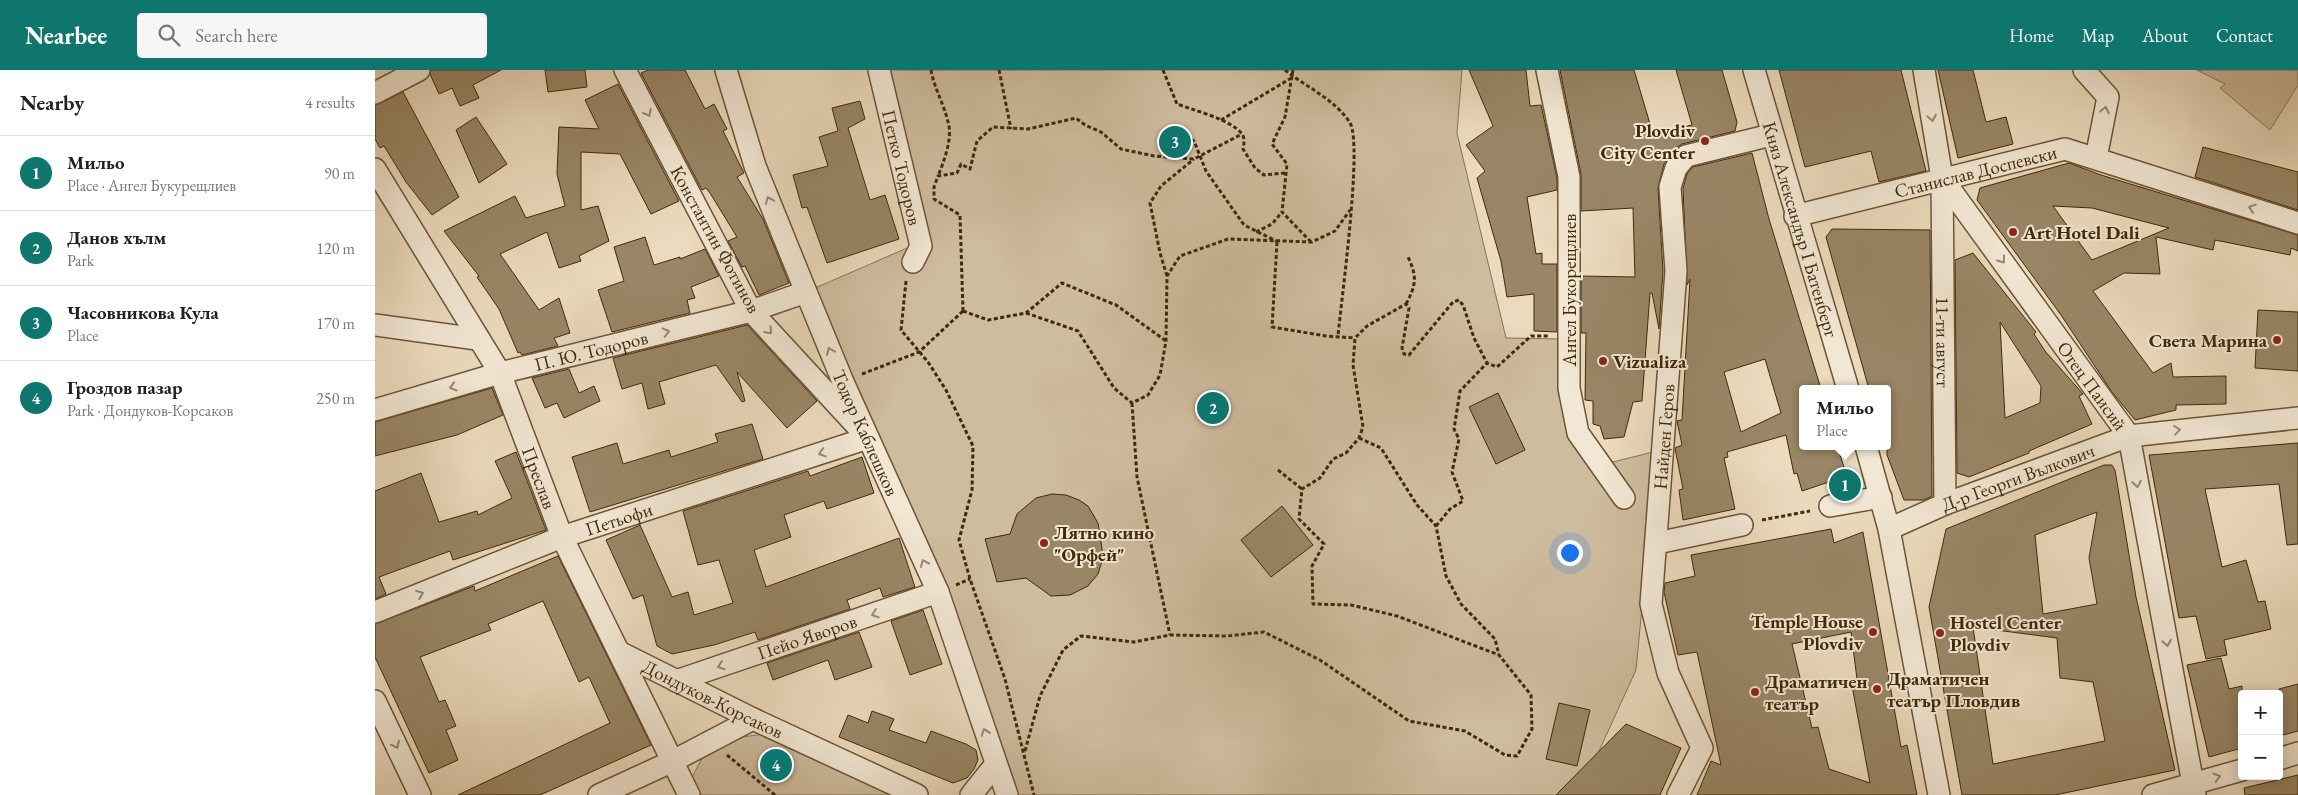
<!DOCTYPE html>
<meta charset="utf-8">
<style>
:root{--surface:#fff;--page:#f6f6f6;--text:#222;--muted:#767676;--line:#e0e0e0;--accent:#0f766e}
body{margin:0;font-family:"EB Garamond",serif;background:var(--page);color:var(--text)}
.controls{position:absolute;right:15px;bottom:15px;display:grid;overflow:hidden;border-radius:5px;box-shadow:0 2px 12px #0003}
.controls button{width:45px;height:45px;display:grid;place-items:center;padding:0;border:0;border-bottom:1px solid var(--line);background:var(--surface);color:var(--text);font:25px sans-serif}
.you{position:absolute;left:1194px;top:482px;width:18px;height:18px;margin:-12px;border:4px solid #fff;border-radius:50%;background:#1a73e8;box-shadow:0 0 0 8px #1a73e833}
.badge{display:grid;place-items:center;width:32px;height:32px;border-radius:50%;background:var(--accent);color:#fff;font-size:16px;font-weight:700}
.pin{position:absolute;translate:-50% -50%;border:2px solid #fff;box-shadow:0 1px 5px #0006}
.popup{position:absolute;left:1424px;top:315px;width:92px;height:65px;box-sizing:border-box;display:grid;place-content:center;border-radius:5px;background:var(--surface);filter:drop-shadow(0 1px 4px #0005);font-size:16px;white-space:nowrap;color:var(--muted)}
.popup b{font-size:19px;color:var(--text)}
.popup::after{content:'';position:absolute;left:50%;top:100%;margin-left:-10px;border:10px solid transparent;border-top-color:var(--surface)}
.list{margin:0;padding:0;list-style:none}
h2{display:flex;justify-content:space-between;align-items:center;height:65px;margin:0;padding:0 20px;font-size:21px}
h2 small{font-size:16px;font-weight:400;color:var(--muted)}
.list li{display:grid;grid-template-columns:32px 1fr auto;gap:15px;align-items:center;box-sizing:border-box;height:75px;padding:0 20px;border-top:1px solid var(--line)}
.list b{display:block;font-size:19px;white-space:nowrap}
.list p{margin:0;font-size:16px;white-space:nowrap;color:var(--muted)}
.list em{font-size:16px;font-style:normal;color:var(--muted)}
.icon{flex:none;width:28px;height:28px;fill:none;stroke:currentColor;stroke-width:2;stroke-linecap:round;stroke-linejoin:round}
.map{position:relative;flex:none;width:1923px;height:725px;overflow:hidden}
header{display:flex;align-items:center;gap:30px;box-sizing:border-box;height:70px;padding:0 25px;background:var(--accent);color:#fff}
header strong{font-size:24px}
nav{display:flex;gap:28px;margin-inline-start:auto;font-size:18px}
.search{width:350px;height:45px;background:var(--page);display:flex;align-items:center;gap:12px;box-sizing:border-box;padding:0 18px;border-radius:5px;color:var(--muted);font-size:19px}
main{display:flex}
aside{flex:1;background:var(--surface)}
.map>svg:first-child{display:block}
</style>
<header>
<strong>Nearbee</strong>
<div class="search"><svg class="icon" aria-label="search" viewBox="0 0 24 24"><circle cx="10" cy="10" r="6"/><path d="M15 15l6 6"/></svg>Search here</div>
<nav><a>Home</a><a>Map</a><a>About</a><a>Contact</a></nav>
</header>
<main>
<aside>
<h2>Nearby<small>4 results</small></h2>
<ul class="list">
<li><span class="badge">1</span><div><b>Мильо</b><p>Place · Ангел Букурещлиев</p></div><em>90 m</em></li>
<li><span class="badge">2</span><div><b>Данов хълм</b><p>Park</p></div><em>120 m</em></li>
<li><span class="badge">3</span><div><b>Часовникова Кула</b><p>Place</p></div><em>170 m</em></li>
<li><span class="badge">4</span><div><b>Гроздов пазар</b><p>Park · Дондуков-Корсаков</p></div><em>250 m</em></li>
</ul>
</aside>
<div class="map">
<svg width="1923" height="725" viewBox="0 0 1923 725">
<rect width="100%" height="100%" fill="#ebdabd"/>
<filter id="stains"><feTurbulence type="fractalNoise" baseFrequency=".004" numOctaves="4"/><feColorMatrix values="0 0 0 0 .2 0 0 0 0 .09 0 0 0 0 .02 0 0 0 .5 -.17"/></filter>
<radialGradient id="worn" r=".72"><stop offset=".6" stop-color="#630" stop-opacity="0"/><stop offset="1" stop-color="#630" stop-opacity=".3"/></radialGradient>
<path fill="#cebc9e" stroke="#877352" d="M498,0H1087L1082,63L1131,268L1187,269L1214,388L1238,392L1282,381L1261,600L1204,725H632L431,222L539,175Z
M1822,0H1923V15L1895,60L1845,18L1850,14Z
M405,662L534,725H314L311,719L336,671Z"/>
<path fill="#998666" stroke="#402a07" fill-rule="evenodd" d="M56,0H126L98,15L104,28L85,36L77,18L64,24L55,4Z
M170,0H210L212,17L173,22Z
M273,0H310L330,39L339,34L352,59L348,61L369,103L362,107L388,149L414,213L384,225L370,196L367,197L353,171L362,167L335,123L331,118L327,120L266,3Z
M1094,0H1151L1155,36L1166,35L1182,108V120L1152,127L1161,184L1167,183V194H1182V262L1159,261V224L1132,227L1126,191L1102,108L1110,101L1091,75L1118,56Z
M1185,0H1259L1278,64L1317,55L1301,0H1347L1362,52L1360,61L1307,74L1301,78L1289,94L1283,118L1288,201L1284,259L1277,223H1275L1267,331L1258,332L1249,367L1229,369L1225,356L1218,354V331L1210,330L1211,263H1206V206L1260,207L1258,138L1206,141V104Z
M1404,0H1526L1551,101L1504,112L1496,81L1430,97Z
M1563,0H1598L1611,52L1631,47L1638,74L1583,88Z
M243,14L304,131L276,144L245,84L206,82V140L223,136L234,171L204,186L206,191L184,198L172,162L125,184L164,240L184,228L195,263L179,268L183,276L147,285L145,282L143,283L124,239L102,207L104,206L69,161L140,126L151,148L190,136L182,104L184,57L224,59L210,30Z
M28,22L84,127L57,145L31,112L9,76L5,78L0,69V35Z
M485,31L490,49L473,58L495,130L510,125L524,169L452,193L432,137L427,138L418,105L453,96L444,67L463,61L457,38Z
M101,47L132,94L104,113L81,60Z
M1828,77L1923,102V140L1820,107Z
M1377,83L1394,149L1446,319H1428V376H1462L1472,406L1427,421L1422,403L1419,404L1411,365L1352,382L1353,387L1349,388L1360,439L1308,450L1304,420L1308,419L1300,378L1307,375L1302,351L1307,350L1315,209L1312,215L1308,118L1312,104L1318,97ZM1390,289L1406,343L1366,362L1349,302Z
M1694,93L1726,105L1923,165V181L1916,178L1915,185L1840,170L1838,180L1781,167L1785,204L1749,203L1718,221L1778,303L1796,293L1798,307L1851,306V334L1801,335V340L1760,350L1737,322L1686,245L1602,130L1605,118ZM1678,136L1717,138L1794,158L1717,190Z
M1457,159L1555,160L1557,426L1549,430H1529L1512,385V319H1494L1451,167Z
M270,167L279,195L305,187V189L330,179L344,206L316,217L320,228L312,230L315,243L237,262L223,220L249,211L239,177Z
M1598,183L1661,262L1659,264L1670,281L1708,324L1704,326L1717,354L1654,381V383L1594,407L1582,403L1580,190ZM1625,252L1666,316L1665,333L1630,348Z
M1883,240L1923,242V301L1880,298Z
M372,255L442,331L412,358L362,302L370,331L367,332L341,295L284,312L290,334L273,339L267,313L247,319L238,288Z
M194,299L204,323L219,316L225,331L189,348L182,333L170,338L157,308Z
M117,318L128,345L82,365L0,386V352Z
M1123,323L1150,380L1121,394L1094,337Z
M377,354L388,389L215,442L197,387L242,373L248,394L294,380L296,387L343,372L340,364Z
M1923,373V474L1912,475L1904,414L1830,419L1847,497L1871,490L1883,532L1890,531L1896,559L1849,570L1852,585L1831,589L1821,546L1804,548L1774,385Z
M141,382L171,460L78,490L75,481L4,507L11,524L0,529V421L46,403L64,452L102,441L103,445L137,428L120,391Z
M487,387L499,423L452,439L449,431L409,445L416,467L379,480L391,517L524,468L540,517L508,527L505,518L472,530L475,539L383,570L380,562L339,575L297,584L282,576L268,525L258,529L231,470L265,455L297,527L313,522L319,545L358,533L344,490L323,495L308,441L433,401L435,406Z
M1729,395H1737L1740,400L1761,527L1800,700L1680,725H1587L1554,537L1571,459ZM1722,442L1714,488L1722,534L1668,544L1660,465ZM1598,557L1682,568L1685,608L1718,612L1730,671L1618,694Z
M677,424L691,425L704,430L713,436L723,453L727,478V491L723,504L713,516L695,525L676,526L651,508L622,512L610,469L635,464L642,444L661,428Z
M907,436L938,475L896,507L866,470Z
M1456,459L1459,473L1488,462L1526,677L1532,675L1542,725H1322L1336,691L1346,695L1322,582L1303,585L1289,522L1290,513L1320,506L1316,485ZM1476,562L1482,609L1476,610L1495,713L1454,699L1443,657L1437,658L1417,574Z
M183,486L276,675L165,725H83L235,653L214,607L204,612L168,531L113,554L116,560L45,587L64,632L70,630L81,656L71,660L83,690L54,703L0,587V554L99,516L100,521Z
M548,540L567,594L535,605L516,551Z
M484,562L497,597L460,610L453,590L398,610L392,593Z
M1846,588L1854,619L1867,616V678L1834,687L1812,595Z
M1923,614V661L1904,666V619Z
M1184,633L1215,640L1202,696L1171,689Z
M497,641L519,649L514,660L551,673L556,661L591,674L601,680L603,690L599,699L592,708L578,713L464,667L473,645L493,653Z
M1251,654L1306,678L1285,725H1181Z
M1923,705V725H1870L1869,718Z"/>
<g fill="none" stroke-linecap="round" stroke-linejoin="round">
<defs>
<g id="minor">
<path id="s1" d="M351,0L380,96L431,222L468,312L563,522L632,725"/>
<path id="s2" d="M504,0L546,176L538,192"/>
<path d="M1172,0L1194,107V318L1203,363L1249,428"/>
<path id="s3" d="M1379,0L1473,319"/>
<path id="s4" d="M1549,0L1567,108L1754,366L1820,725"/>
<path d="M1709,0L1733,27L1721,88"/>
<path d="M0,23L44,0"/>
<path id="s5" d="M0,99L125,303L187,467L314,725"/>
<path id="s6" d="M1567,108L1570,434"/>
<path id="s7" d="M1420,146L1690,79L1923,153"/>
<path d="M0,255L102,269"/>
<path id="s8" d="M0,340L125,303L376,241L431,222"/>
<path d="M1491,376L1514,459L1564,725"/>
<path d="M1455,436L1506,427"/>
<path id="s9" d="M1514,459L1570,434L1754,366L1923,348"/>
<path d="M1282,473L1367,455"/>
<path id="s10" d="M0,542L187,467L493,368L376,241L250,0"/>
<path id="s11" d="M244,582L378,649L542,725"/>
<path id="s12" d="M301,611L563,522"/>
<path d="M0,631L45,725"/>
<path d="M1904,689L1923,683"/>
<path d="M224,725L298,691L378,649"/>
<path d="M596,725L621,694"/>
<path id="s13" d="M1303,725L1327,678L1293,603L1276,534L1301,201L1295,117L1301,98L1311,86L1396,65"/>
<path d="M1778,725L1867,700"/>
</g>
</defs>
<use href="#minor" stroke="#6b5634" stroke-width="24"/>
<path stroke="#402a07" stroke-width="3" stroke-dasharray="4 2.5" stroke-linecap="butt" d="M556,0C559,18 569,34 573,52C578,68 569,91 563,106
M624,0L636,59
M788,0L802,34C818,40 857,50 867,64C870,68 869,74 868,79L880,98L889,105L910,103
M910,0C931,17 961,30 975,53C988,74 966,232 963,266
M918,0L910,47L897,74L912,94L907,142L936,172
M846,50L918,7
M810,69L814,68L819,71L831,101L869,155L901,171
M881,162L897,154L907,142
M902,172L897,257L951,266L980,268
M792,206L785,183L775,133L786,116L819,89
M531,211L526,260L553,292L571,320L598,376L597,420L584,470L595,509L630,609L659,725
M1031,234C1042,214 1042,205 1032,185
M588,241L585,145L559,129V117L563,106L582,103L586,94L595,99L602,71L618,57L653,59L701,48L710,55L726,62L746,79L779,86L819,89L867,64
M588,241L613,250L651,243L687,213L741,235L791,271
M651,243L703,261L739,318L757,333L773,325L785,305L791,271L792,206L805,186L853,169L937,172L960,161L975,140
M487,304L544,282L588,241
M757,333L762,407L795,565
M984,368L1006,378L1042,435L1061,456L1071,506L1086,534L1120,569L1124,585
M903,400L927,419
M1387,450L1435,441
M1061,456L1075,439L1088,431L1077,402L1084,369L1079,359L1085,321L1112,293
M581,515L595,509
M650,681L665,626L688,580L706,566L759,572L795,565L852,566L889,562L945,590L1034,651L1090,661L1130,685L1142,686L1157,659L1156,625L1124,585L1022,546L976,535L938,534L937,496L949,474L924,449L927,419L945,408L958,389L971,383L984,368L988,357L978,295L980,268L992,256L1031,234L1034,238L1027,278L1029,284L1034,285L1078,232L1084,230L1088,235L1099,268L1112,293L1122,297L1156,266H1174
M352,685L400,725"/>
<use href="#minor" stroke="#f2e7d4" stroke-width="21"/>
</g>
<defs><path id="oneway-chevron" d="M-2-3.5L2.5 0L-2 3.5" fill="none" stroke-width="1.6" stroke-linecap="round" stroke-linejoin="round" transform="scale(1.25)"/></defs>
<g stroke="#99886e">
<use href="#oneway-chevron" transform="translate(1730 40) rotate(-79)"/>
<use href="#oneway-chevron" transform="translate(273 43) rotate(62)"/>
<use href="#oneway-chevron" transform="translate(1557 48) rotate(80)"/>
<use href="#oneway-chevron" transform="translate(394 130) rotate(-112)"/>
<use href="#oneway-chevron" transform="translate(1877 138) rotate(-162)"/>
<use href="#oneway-chevron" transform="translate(1627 190) rotate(54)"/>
<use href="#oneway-chevron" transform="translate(394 261) rotate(48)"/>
<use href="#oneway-chevron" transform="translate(291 262) rotate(-14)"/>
<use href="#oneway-chevron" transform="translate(455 281) rotate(-113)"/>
<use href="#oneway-chevron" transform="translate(78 317) rotate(164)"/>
<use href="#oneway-chevron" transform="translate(1802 360) rotate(-7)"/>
<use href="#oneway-chevron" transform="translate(447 383) rotate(162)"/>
<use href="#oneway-chevron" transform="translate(1762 414) rotate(80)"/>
<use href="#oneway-chevron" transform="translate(549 493) rotate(-114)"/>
<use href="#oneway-chevron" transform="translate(45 524) rotate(-22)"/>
<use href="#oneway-chevron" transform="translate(500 544) rotate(161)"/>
<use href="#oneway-chevron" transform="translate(1792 573) rotate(80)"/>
<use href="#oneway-chevron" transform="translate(346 596) rotate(161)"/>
<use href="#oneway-chevron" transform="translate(610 662) rotate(-109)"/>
<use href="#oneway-chevron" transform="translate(21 675) rotate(64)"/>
<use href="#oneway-chevron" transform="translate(1842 707) rotate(-16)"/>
</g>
<g fill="#8f2418" stroke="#f2e7d4" stroke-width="2">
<circle cx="1330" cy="71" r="5"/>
<circle cx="1638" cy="162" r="5"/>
<circle cx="1902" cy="270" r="5"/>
<circle cx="1228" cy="291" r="5"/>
<circle cx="669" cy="473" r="5"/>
<circle cx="1498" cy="562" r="5"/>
<circle cx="1565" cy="563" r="5"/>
<circle cx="1502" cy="619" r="5"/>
<circle cx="1380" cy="622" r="5"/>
</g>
<g text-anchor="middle" stroke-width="4" stroke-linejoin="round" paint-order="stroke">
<g font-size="19" font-weight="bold" fill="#402a07" stroke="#f2e7d4" text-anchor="start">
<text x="1320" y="67" text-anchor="end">Plovdiv<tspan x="1320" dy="22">City Center</tspan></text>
<text x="1648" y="169">Art Hotel Dali</text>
<text x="1892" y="277" text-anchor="end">Света Марина</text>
<text x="1238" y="298">Vizualiza</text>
<text x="679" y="469">Лятно кино<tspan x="679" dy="22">"Орфей"</tspan></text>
<text x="1488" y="558" text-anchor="end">Temple House<tspan x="1488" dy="22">Plovdiv</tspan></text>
<text x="1575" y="559">Hostel Center<tspan x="1575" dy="22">Plovdiv</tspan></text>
<text x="1512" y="615">Драматичен<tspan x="1512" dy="22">театър Пловдив</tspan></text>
<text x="1390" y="618">Драматичен<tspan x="1390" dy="22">театър</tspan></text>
</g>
<g font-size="19" fill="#402a07" stroke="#f2e7d4">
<text dy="7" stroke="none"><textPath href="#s2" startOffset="100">Петко Тодоров</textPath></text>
<text dy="7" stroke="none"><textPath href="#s7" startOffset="186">Станислав Доспевски</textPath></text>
<text dy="7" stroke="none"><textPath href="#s3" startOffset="166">Княз Александър I Батенберг</textPath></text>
<text transform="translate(341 169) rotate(61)" y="7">Константин Фотинов</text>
<text transform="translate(1194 220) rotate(-90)" y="7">Ангел Букорещлиев</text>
<text dy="7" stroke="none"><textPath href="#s6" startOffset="164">11-ти август</textPath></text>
<text dy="7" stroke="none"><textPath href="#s8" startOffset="224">П. Ю. Тодоров</textPath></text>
<text dy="7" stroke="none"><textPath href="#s4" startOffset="366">Отец Паисий</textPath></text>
<text dy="7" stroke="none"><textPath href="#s1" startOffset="389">Тодор Каблешков</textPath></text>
<text dy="7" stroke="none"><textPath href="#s13" startOffset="374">Найден Геров</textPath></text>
<text dy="7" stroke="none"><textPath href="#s5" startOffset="351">Преслав</textPath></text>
<text dy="7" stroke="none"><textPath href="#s9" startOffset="139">Д-р Георги Вълкович</textPath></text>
<text dy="7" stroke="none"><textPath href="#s10" startOffset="261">Петьофи</textPath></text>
<text dy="7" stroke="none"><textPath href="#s12" startOffset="138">Пейо Яворов</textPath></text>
<text dy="7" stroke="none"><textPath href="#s11" startOffset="105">Дондуков-Корсаков</textPath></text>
</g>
</g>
<rect width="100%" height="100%" filter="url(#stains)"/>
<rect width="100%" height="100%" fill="url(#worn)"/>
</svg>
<div class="controls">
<button>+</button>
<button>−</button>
</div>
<div class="you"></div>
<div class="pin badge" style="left:1470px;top:415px">1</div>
<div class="popup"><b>Мильо</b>Place</div>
<div class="pin badge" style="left:838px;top:338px">2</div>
<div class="pin badge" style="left:800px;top:72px">3</div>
<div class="pin badge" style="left:401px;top:695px">4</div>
</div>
</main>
